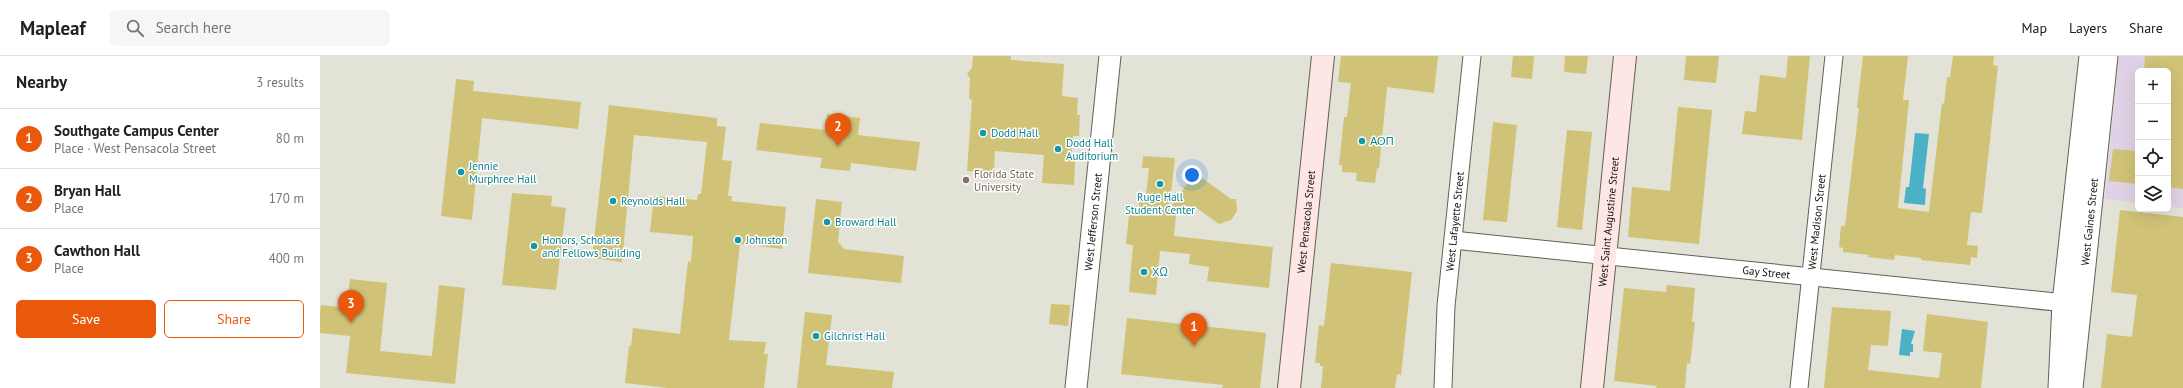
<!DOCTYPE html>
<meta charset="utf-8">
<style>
:root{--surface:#fff;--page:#f6f6f6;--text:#202124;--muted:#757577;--line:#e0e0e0;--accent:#ea580c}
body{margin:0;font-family:"PT Sans",sans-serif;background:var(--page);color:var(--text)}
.controls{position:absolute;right:12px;top:12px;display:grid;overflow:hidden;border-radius:6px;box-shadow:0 4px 16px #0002}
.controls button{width:36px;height:36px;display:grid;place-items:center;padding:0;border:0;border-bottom:1px solid var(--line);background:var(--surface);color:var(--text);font:20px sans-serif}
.you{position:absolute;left:872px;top:119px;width:14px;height:14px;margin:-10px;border:3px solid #fff;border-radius:50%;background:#1a73e8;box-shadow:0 0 0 6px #1a73e833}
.badge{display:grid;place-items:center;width:26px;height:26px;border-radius:50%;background:var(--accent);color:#fff;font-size:13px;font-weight:700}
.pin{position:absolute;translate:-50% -33px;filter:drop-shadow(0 1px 2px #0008)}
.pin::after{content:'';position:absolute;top:21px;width:14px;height:12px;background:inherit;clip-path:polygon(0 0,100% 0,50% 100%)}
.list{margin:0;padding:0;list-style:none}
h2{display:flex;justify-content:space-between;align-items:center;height:52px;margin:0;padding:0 16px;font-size:17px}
h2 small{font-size:13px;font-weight:400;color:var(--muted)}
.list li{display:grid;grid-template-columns:26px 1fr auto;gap:12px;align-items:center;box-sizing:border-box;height:60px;padding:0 16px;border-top:1px solid var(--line)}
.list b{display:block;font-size:15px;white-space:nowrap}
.list p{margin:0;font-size:13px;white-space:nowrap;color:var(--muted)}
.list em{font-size:13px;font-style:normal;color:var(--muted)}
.actions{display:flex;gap:8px;padding:12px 16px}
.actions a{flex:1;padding:9px 0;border:1px solid var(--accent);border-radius:6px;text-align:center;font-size:14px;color:var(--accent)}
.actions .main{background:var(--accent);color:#fff}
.icon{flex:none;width:22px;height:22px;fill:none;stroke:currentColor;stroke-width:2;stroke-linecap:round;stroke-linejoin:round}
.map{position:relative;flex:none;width:1863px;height:332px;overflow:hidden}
header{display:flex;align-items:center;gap:24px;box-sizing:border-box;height:56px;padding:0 20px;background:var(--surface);border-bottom:1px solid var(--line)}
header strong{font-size:19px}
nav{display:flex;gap:22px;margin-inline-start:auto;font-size:14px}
.search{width:280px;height:36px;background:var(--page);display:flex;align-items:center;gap:10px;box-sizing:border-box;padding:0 14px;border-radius:6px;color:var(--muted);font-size:15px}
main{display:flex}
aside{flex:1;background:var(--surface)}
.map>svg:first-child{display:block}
</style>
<header>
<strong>Mapleaf</strong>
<div class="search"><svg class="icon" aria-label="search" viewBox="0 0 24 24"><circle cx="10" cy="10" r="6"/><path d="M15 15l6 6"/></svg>Search here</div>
<nav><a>Map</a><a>Layers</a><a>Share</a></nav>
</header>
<main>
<aside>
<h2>Nearby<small>3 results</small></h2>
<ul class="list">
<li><span class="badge">1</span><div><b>Southgate Campus Center</b><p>Place · West Pensacola Street</p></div><em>80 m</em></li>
<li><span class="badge">2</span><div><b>Bryan Hall</b><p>Place</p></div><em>170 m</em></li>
<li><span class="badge">3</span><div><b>Cawthon Hall</b><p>Place</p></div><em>400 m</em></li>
</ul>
<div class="actions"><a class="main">Save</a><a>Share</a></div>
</aside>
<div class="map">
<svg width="1863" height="332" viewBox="0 0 1863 332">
<rect width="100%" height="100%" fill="#e3e2d6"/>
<path fill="#dfd2e6" d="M1799,0H1863V152L1848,150V15H1818V147L1785,143Z"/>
<path fill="#4cb0c7" d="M1595,77L1609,78L1603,132L1606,133L1605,149L1584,147L1586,131H1589Z
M1582,273L1595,275L1591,288H1593V296H1590V300L1579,299Z"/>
<path fill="#d0c377" d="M653,0H691V4L744,8L742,40L758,42L757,59H760L759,80H753L751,105H755L754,129L722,127L724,99L675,95L674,117L647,115L652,44L649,43L650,22L647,18L652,12Z
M1021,0H1118L1114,37L1067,31L1059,113L1057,112L1055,127L1036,125L1037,117L1022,116V109H1019L1024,61H1027L1031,27L1018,26Z
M1193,0H1214L1212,23L1191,21Z
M1245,0H1268L1266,18L1244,16Z
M1366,0H1399L1396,27L1364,24Z
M1468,0H1490L1482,84L1422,78L1425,55L1436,56L1440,19L1466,22Z
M1543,0H1588L1583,44H1589L1578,152L1609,156L1622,47L1624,48L1627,21H1630L1633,0H1674L1673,9L1678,10L1662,157L1651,156L1647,189L1658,190L1657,202L1651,201L1650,209L1601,204V202L1575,199L1574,204L1548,201L1549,199L1523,196V192L1519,191L1521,170H1525L1539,52H1537Z
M1825,0H1863V133L1848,131V15H1824Z
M136,23L154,25L153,35L261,46L258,73L162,62L152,164L121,160Z
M289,49L397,62V70L406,71L402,104L412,105L408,140H412L411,145L466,151L462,193L420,188L409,284L446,286L444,298H448L444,332H348L305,327L309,290H311L313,272L360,278L368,205L371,206L373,180L330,176L334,140L377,144L378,138H381L387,86L314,79L302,206L272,202Z
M1358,51L1392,54L1379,188L1308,181L1312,131L1350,135Z
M507,58L540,62L538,79L600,86L596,115L531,107L530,115L500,112L502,102L436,94L440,67L506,74Z
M1173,66L1197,69L1187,166L1163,164Z
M1247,74L1272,76L1262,174L1237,171Z
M1793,93L1818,95V128L1789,125Z
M823,100L855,102L849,153L875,117L911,143H916L917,155L911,164L899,168L875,151L857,150L854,180L953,191L949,232L887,225L889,211L869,208L870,198L840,195L836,239L809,236L813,189L806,188L809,159L818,160L820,138L826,139L829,112H822Z
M192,137L232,140L231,150L246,152L236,234L182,229Z
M496,143L522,146L518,186L524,193L584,200L581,227L488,217Z
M1800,154L1863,161V332H1781L1787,278L1812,281L1817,239L1791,236Z
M1011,207L1092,216L1081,319L1077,318L1075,332H1001L1003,310H1000V307H995L999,269L1004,270Z
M30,223L67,227L60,295L112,300L119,229L145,232L135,328L26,317L30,280L0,277V256L1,249L27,252Z
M1347,229L1375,232L1372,266H1375L1370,308L1367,307L1365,332H1336L1337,330L1294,325L1304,232L1346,236Z
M731,248L750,249L748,270L729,268Z
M1512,251L1571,255L1568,290L1551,289L1548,314L1619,322L1622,297L1603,295L1607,258L1668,266L1661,332H1504Z
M485,256L512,259L506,309L574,316L572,332H477Z
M807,262L946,277L940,332H902L903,329L801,318Z"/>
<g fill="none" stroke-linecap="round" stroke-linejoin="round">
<defs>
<g id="minor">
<path id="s1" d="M1133,184L1755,248"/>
<path id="s2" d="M1123,332L1126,250L1152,0"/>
<path id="s3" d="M1479,332L1514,0"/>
</g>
<g id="tertiary">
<path id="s4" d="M756,332L790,0"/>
<path d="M1739,332L1743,247L1770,0"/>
<path id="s5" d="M1752,332L1787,0"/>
</g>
<g id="secondary">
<path id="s6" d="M969,332L1003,0"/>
<path id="s7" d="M1272,332L1305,0"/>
</g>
</defs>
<use href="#minor" stroke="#626056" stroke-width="19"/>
<use href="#tertiary" stroke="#626056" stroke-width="23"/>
<use href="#secondary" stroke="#626056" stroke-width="24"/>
<use href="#minor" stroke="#fff" stroke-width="17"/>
<use href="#tertiary" stroke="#fff" stroke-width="21"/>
<use href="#secondary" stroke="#fee6e5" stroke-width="22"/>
</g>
<g fill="#0f9aa8" stroke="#fff" stroke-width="1.5">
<circle cx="663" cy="77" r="4"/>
<circle cx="1042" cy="85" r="4"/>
<circle cx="738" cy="93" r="4"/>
<circle cx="141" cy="116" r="4"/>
<circle cx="840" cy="128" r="4"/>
<circle cx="293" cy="145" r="4"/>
<circle cx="507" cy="166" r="4"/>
<circle cx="418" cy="184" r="4"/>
<circle cx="214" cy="190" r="4"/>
<circle cx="824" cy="216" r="4"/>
<circle cx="496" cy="280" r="4"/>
</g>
<circle fill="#8d6e63" stroke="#fff" stroke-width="1.5" cx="646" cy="124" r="4"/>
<g text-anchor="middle" stroke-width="3" stroke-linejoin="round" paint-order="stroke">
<g font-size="11" fill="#0d838f" stroke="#fff" text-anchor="start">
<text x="671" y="81">Dodd Hall</text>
<text x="1050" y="89">ΑΟΠ</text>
<text x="746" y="91">Dodd Hall<tspan x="746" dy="13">Auditorium</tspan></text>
<text x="149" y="114">Jennie<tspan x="149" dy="13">Murphree Hall</tspan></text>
<text x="840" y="145" text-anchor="middle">Ruge Hall<tspan x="840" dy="13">Student Center</tspan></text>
<text x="301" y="149">Reynolds Hall</text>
<text x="515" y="170">Broward Hall</text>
<text x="222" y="188">Honors, Scholars<tspan x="222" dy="13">and Fellows Building</tspan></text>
<text x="426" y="188">Johnston</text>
<text x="832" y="220">ΧΩ</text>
<text x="504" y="284">Gilchrist Hall</text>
</g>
<g font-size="11" fill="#785e54" stroke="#fff" text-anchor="start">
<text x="654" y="122">Florida State<tspan x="654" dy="13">University</tspan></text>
</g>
<g font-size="11" fill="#13120e" stroke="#fff">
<text dy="4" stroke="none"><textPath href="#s4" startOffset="167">West Jefferson Street</textPath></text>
<text dy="4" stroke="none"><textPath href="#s6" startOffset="167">West Pensacola Street</textPath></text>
<text dy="4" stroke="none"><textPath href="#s2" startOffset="167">West Lafayette Street</textPath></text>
<text dy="4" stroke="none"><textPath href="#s7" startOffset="167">West Saint Augustine Street</textPath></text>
<text dy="4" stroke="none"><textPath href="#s3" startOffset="167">West Madison Street</textPath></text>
<text dy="4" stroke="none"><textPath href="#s5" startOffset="167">West Gaines Street</textPath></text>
<text dy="4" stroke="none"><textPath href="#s1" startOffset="315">Gay Street</textPath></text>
</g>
</g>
</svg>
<div class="controls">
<button>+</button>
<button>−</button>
<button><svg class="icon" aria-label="locate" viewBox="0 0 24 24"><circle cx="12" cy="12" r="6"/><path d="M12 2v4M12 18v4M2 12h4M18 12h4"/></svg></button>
<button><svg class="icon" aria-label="layers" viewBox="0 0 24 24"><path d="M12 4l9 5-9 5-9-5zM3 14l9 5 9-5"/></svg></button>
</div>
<div class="you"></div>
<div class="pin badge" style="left:874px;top:290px">1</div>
<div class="pin badge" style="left:518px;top:90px">2</div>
<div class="pin badge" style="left:31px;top:267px">3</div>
</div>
</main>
